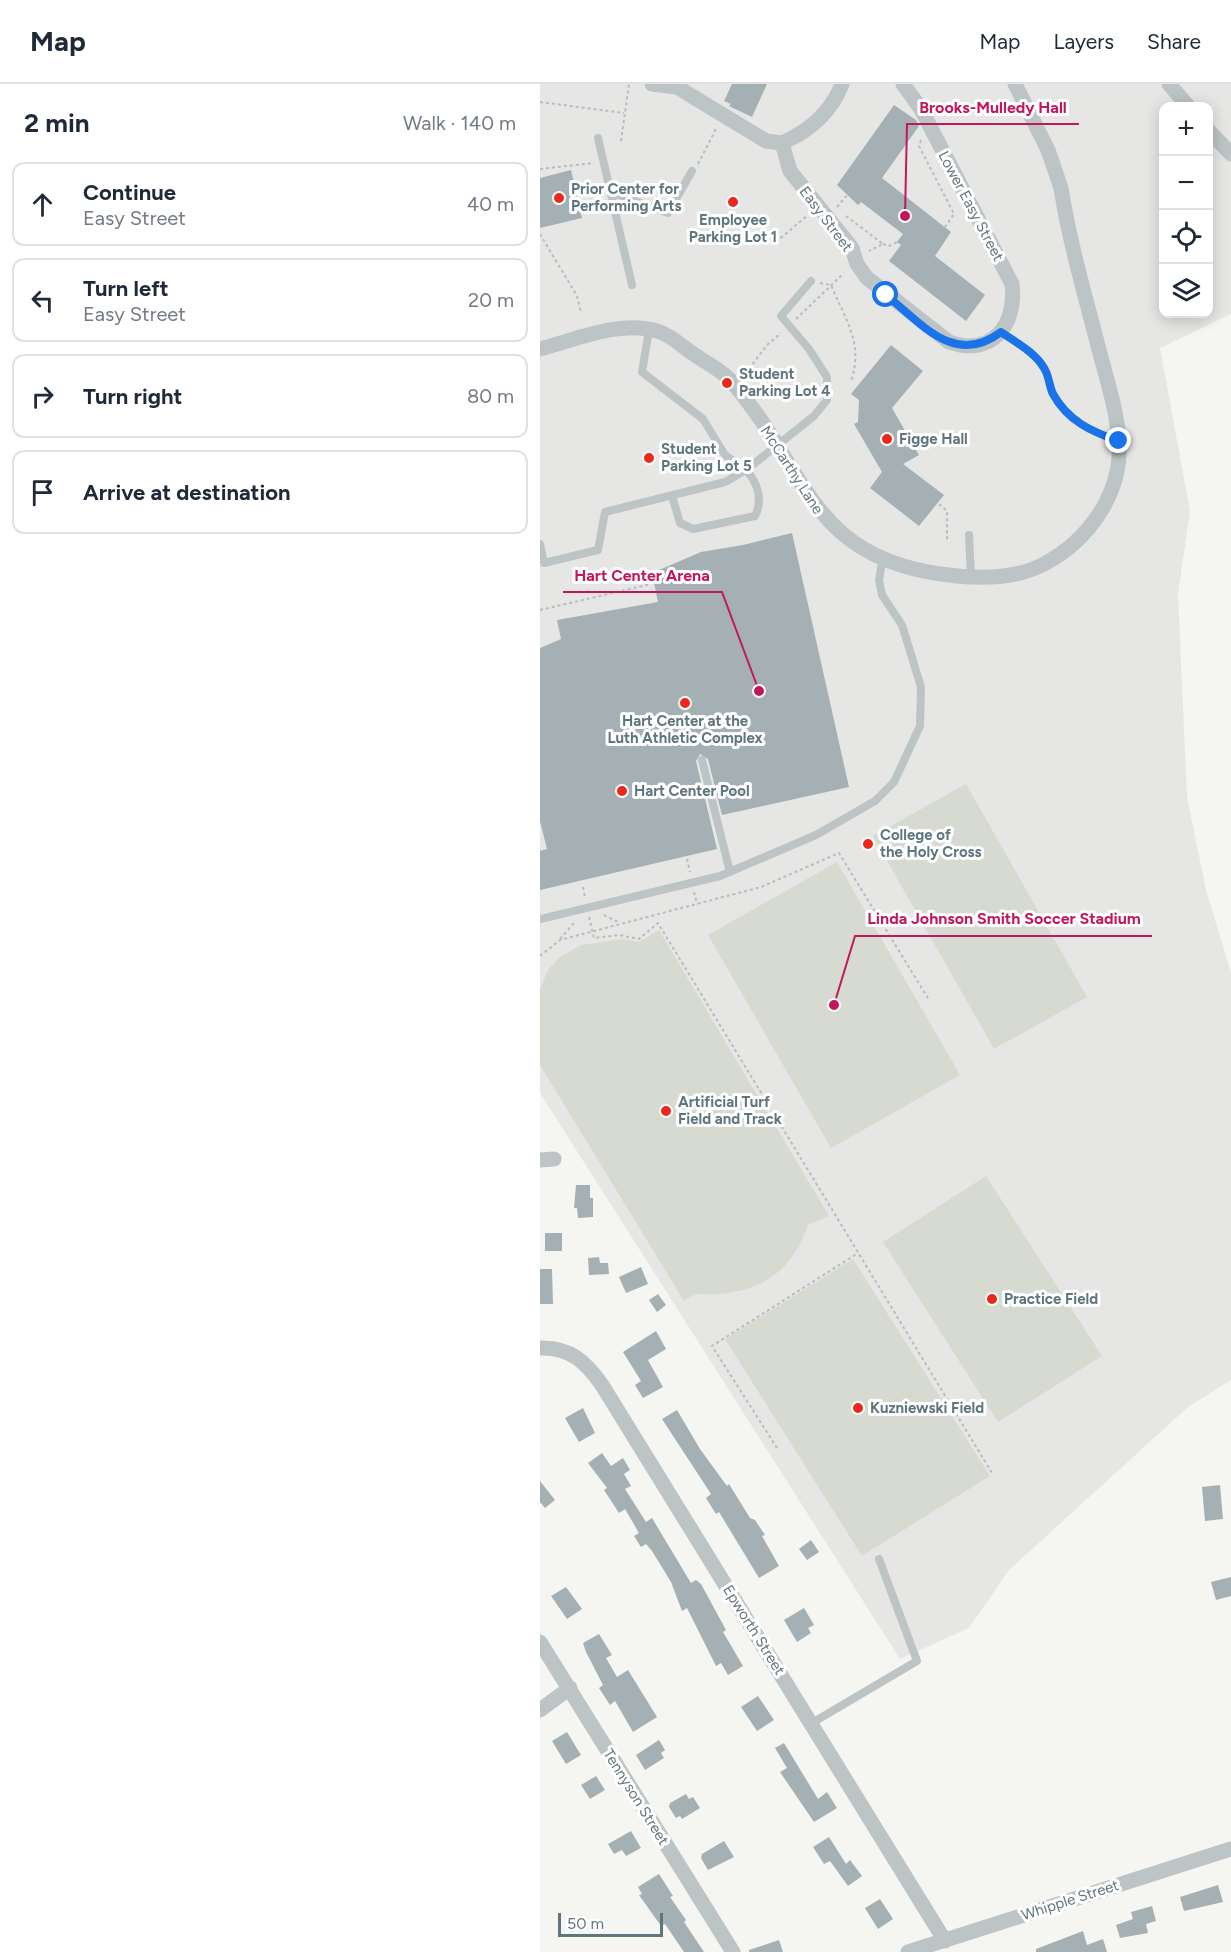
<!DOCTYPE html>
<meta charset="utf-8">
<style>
:root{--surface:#fff;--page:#f2f2f3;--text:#1f2937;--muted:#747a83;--line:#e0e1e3}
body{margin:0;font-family:Figtree,sans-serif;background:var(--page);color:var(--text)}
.controls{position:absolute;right:18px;top:18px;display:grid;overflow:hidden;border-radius:12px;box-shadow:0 3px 15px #0003}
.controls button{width:54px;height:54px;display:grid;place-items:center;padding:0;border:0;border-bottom:2px solid var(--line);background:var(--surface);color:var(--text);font:30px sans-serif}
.scale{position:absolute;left:18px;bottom:15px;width:105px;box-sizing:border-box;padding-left:6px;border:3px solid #5f767e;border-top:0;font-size:16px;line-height:21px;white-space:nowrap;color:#5f767e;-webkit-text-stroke:4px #fff;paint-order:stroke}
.stop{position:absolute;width:18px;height:18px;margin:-14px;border:4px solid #1a73e8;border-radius:50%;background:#fff}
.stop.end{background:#1a73e8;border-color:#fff;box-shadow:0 2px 6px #0008}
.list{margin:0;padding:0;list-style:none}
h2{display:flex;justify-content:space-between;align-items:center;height:78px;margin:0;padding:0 24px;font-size:26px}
h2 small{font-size:20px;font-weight:400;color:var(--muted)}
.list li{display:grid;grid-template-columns:39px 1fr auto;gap:18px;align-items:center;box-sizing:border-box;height:84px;margin:0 12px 12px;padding:0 12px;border:2px solid var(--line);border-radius:12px}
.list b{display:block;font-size:22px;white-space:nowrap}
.list p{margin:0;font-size:20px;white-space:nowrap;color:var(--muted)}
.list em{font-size:20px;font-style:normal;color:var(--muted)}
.icon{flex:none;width:33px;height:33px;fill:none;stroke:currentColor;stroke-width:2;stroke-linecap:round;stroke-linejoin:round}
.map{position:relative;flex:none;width:691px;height:1868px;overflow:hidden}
header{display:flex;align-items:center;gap:36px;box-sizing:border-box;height:84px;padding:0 30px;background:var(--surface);border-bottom:2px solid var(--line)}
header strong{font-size:28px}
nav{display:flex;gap:33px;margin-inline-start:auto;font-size:21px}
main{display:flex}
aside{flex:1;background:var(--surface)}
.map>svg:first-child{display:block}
</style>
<header>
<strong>Map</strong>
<nav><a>Map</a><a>Layers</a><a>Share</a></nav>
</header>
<main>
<aside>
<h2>2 min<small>Walk · 140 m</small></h2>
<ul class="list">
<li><svg class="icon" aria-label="ahead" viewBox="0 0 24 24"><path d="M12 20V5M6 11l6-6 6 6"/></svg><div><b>Continue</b><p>Easy Street</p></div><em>40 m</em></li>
<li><svg class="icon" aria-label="left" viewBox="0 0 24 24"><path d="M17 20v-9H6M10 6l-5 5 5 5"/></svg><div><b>Turn left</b><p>Easy Street</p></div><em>20 m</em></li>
<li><svg class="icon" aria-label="right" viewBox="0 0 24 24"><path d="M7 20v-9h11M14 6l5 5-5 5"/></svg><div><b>Turn right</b></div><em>80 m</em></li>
<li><svg class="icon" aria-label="arrive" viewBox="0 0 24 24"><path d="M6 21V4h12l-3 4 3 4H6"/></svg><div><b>Arrive at destination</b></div></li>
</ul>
</aside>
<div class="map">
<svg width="691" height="1868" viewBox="0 0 691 1868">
<rect width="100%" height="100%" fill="#f5f5f1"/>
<path fill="#e6e6e5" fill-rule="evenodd" d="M0,0H691V230L620,264L650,427L638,510L647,713L666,806L691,889V1296L648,1323L469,1486L429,1544L360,1575L0,1009ZM624,22H668V230H624Z"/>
<path fill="#d6dad0" d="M426,700L547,913L454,965L333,752Z
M297,778L420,991L291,1064L168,851Z
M119,846L289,1132L268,1141C252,1185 226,1206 178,1210C161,1212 160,1205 144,1217L0,981V905L8,886L20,873L41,861L84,855L99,858Z
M446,1092L562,1272L458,1338L343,1158Z
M313,1175L450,1392L322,1472L185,1255Z"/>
<path fill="#a5b0b4" d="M192,0H227L212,33L189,22L191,20L184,17Z
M354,21L376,36L379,42L342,94L411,148L395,172L445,211L426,237L349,177L361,161L357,158L363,150L321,118L318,121L297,101Z
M31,86L42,134L0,144V94Z
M351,261L383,287L352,324L379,371L363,380L404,411L379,442L330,404L342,388L314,340L318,338L319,316L311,310Z
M252,449L309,703L182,731L168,675L160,670L156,677L177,765L0,806V767L7,765L0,737V564L21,555L17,536L118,518L112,489L161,468L203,461Z
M36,1101H50V1114H53V1133L38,1134L37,1124H34Z
M5,1149H22V1167H5Z
M59,1173L60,1179H68L69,1190L49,1191L48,1174Z
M101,1183L108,1200L86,1209L79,1193Z
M0,1185H12L13,1220H0Z
M118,1210L126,1221L117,1228L109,1216Z
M116,1247L126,1265L108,1276L123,1303L103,1314L95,1301L101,1297L83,1268Z
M43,1324L55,1349L39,1358L25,1334Z
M137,1326L160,1365L187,1402L189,1400L210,1434L215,1436L225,1451L222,1452L239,1482L219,1494L179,1428L176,1430L166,1414L171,1410L122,1335Z
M62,1369L71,1382L83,1374L90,1386L84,1390L91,1402L85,1405L106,1438L112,1434L151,1499L156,1496L161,1500L186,1546L183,1548L203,1582L188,1591L181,1579L176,1582L147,1524L142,1527L131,1498L112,1467L106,1460L101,1463L94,1452L99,1449L85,1425L79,1429L64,1406L67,1404L48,1379Z
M0,1397L15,1416L5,1424L0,1418Z
M680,1401L683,1435L665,1437L662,1403Z
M271,1456L279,1468L267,1476L259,1465Z
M691,1493V1512L676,1516L671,1498Z
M26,1503L42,1525L27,1535L11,1512Z
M264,1524L274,1541L268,1544L271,1549L257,1558L244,1536Z
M59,1550L72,1571L66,1574L77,1593L88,1586L117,1633L93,1648L75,1617L70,1621L59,1604L63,1601L46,1568L43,1559Z
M218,1612L234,1636L217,1647L201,1623Z
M27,1648L41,1671L26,1680L12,1657Z
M119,1656L125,1666L121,1669L124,1674L105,1686L96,1671Z
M244,1659L278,1715L287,1708L297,1724L274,1738L240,1688L247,1684L235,1664Z
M56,1692L65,1706L50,1715L41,1701Z
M146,1710L149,1715L153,1713L160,1724L142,1735L140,1732L136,1734L129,1723L130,1719Z
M91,1747L101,1764L86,1772L82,1766L74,1770L68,1760Z
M289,1753L306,1780L310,1776L322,1792L308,1802L290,1777L284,1780L273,1763Z
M184,1757L194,1773L168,1786L161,1774L162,1770Z
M119,1790L133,1812L130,1813L146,1836L144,1838L164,1868H144L125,1840L121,1842L99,1811L102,1810L98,1803Z
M678,1801L683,1818L644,1827L640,1813Z
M340,1815L353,1835L338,1845L325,1824Z
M612,1822L616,1837L606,1840L608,1849L580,1854L576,1841L593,1835L591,1828Z
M543,1847L547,1861L563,1855L567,1868H496V1865Z
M239,1856L243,1868H209V1866Z"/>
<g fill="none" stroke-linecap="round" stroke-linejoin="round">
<path stroke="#b7bcbd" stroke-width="2" stroke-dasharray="3 3" stroke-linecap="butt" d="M0,18L84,29
M381,56L379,62L414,130L405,143
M81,57L89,0
M158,80L176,45
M0,85L54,79
M297,123L308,110
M306,132L343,160L329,167
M0,150L37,212L41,229
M236,158L268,131
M343,160L349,162L357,158
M280,199L291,201C305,235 324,259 311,297
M256,235L304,189
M209,285L226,262L241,249
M399,420L407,427V456
M0,526L111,500
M147,775L150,788
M43,803L45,813
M154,808L157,820
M64,831L80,839
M49,833L54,854L79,851L99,855L118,839L452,1389
M20,855L34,839
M0,872L20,856L221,803L299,769L389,916
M237,1364L172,1262L318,1169"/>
<path stroke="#bdc4c6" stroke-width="8" d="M58,54L92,201
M71,108L128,129L152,87
M109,246L102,288L163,335L185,371L206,386L274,332L287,316V293L269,265L241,232L271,197
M461,248C475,258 495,268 504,284C509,291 509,302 513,310C527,337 552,348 579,357
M429,451L431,493
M0,460L4,479L58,466L65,428L185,398L206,386C218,399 223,416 215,432L153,445L140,439L132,412
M162,676L190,788
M0,835L180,792L276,751L335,717L354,698L380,642L381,603L362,541L342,511L339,496L343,473
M272,1639L377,1577L339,1475"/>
<path stroke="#bdc4c6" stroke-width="15" d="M112,0L137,3L226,57L242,59L250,87L312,164L317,180L327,194L409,258C452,273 477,241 472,200L381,25L363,0
M629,0L648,22
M668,46L691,70
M242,59C269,47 291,29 302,0
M0,265C38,255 82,235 120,248C132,252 144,264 155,271C166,279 183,287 192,298C268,386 269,475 408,491C439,495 476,495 504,480C549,456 583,409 579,355C576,321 564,287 556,254C543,204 529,155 521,104L508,66L475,0
M0,1076L14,1075
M0,1264C30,1263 46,1278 62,1301L405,1857
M0,1558L193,1868
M0,1626L30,1604
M368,1868L691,1765"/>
</g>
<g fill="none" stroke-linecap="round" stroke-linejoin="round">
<path stroke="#1a73e8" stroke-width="8" d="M346,211C382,240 415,283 461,248C475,258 495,268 504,284C509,291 509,302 513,310C528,337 552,348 579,357"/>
</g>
<g fill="#eb281b" stroke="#fff" stroke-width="2">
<circle cx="19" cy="114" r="6"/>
<circle cx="193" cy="118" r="6"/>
<circle cx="187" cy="299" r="6"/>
<circle cx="347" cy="355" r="6"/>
<circle cx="109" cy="374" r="6"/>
<circle cx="145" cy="619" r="6"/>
<circle cx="82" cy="707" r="6"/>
<circle cx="328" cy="760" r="6"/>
<circle cx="126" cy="1027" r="6"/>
<circle cx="452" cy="1215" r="6"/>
<circle cx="318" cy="1324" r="6"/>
</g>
<g text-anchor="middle" stroke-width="6" stroke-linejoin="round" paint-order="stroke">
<g font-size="15" font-weight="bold" fill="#5f767e" stroke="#fff" text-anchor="start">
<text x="31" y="110">Prior Center for<tspan x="31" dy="17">Performing Arts</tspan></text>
<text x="193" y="141" text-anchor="middle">Employee<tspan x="193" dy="17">Parking Lot 1</tspan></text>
<text x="199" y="295">Student<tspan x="199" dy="17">Parking Lot 4</tspan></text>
<text x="359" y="360">Figge Hall</text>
<text x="121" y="370">Student<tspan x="121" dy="17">Parking Lot 5</tspan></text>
<text x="145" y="642" text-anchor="middle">Hart Center at the<tspan x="145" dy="17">Luth Athletic Complex</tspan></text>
<text x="94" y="712">Hart Center Pool</text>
<text x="340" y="756">College of<tspan x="340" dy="17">the Holy Cross</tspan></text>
<text x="138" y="1023">Artificial Turf<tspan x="138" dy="17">Field and Track</tspan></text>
<text x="464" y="1220">Practice Field</text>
<text x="330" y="1329">Kuzniewski Field</text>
</g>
<g font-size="15" fill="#5f767e" stroke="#fff">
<text transform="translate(431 122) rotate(62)" y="5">Lower Easy Street</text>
<text transform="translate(286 135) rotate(53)" y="5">Easy Street</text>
<text transform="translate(252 386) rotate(57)" y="5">McCarthy Lane</text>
<text transform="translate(214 1546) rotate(58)" y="5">Epworth Street</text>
<text transform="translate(96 1713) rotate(58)" y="5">Tennyson Street</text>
<text transform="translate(530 1816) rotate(-18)" y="5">Whipple Street</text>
</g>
</g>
<path fill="none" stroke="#c2185b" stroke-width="2" d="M365 132L367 40H539M219 607L182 508H23M294 921L315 852H612"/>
<g fill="#c2185b" stroke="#fff" stroke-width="2">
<circle cx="365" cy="132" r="6"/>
<circle cx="219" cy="607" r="6"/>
<circle cx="294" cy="921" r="6"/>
</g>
<g font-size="16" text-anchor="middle" font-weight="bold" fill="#c2185b" stroke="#fff" stroke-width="6" stroke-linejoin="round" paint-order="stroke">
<text x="453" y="29">Brooks-Mulledy Hall</text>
<text x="102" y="497">Hart Center Arena</text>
<text x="464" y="840">Linda Johnson Smith Soccer Stadium</text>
</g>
</svg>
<div class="controls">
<button>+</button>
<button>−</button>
<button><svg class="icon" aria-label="locate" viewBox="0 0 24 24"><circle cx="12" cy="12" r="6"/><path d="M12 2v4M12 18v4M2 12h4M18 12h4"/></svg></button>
<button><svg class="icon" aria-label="layers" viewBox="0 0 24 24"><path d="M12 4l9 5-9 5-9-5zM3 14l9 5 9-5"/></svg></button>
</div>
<div class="scale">50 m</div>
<div class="stop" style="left:346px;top:211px"></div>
<div class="stop end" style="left:579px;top:357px"></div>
</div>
</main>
